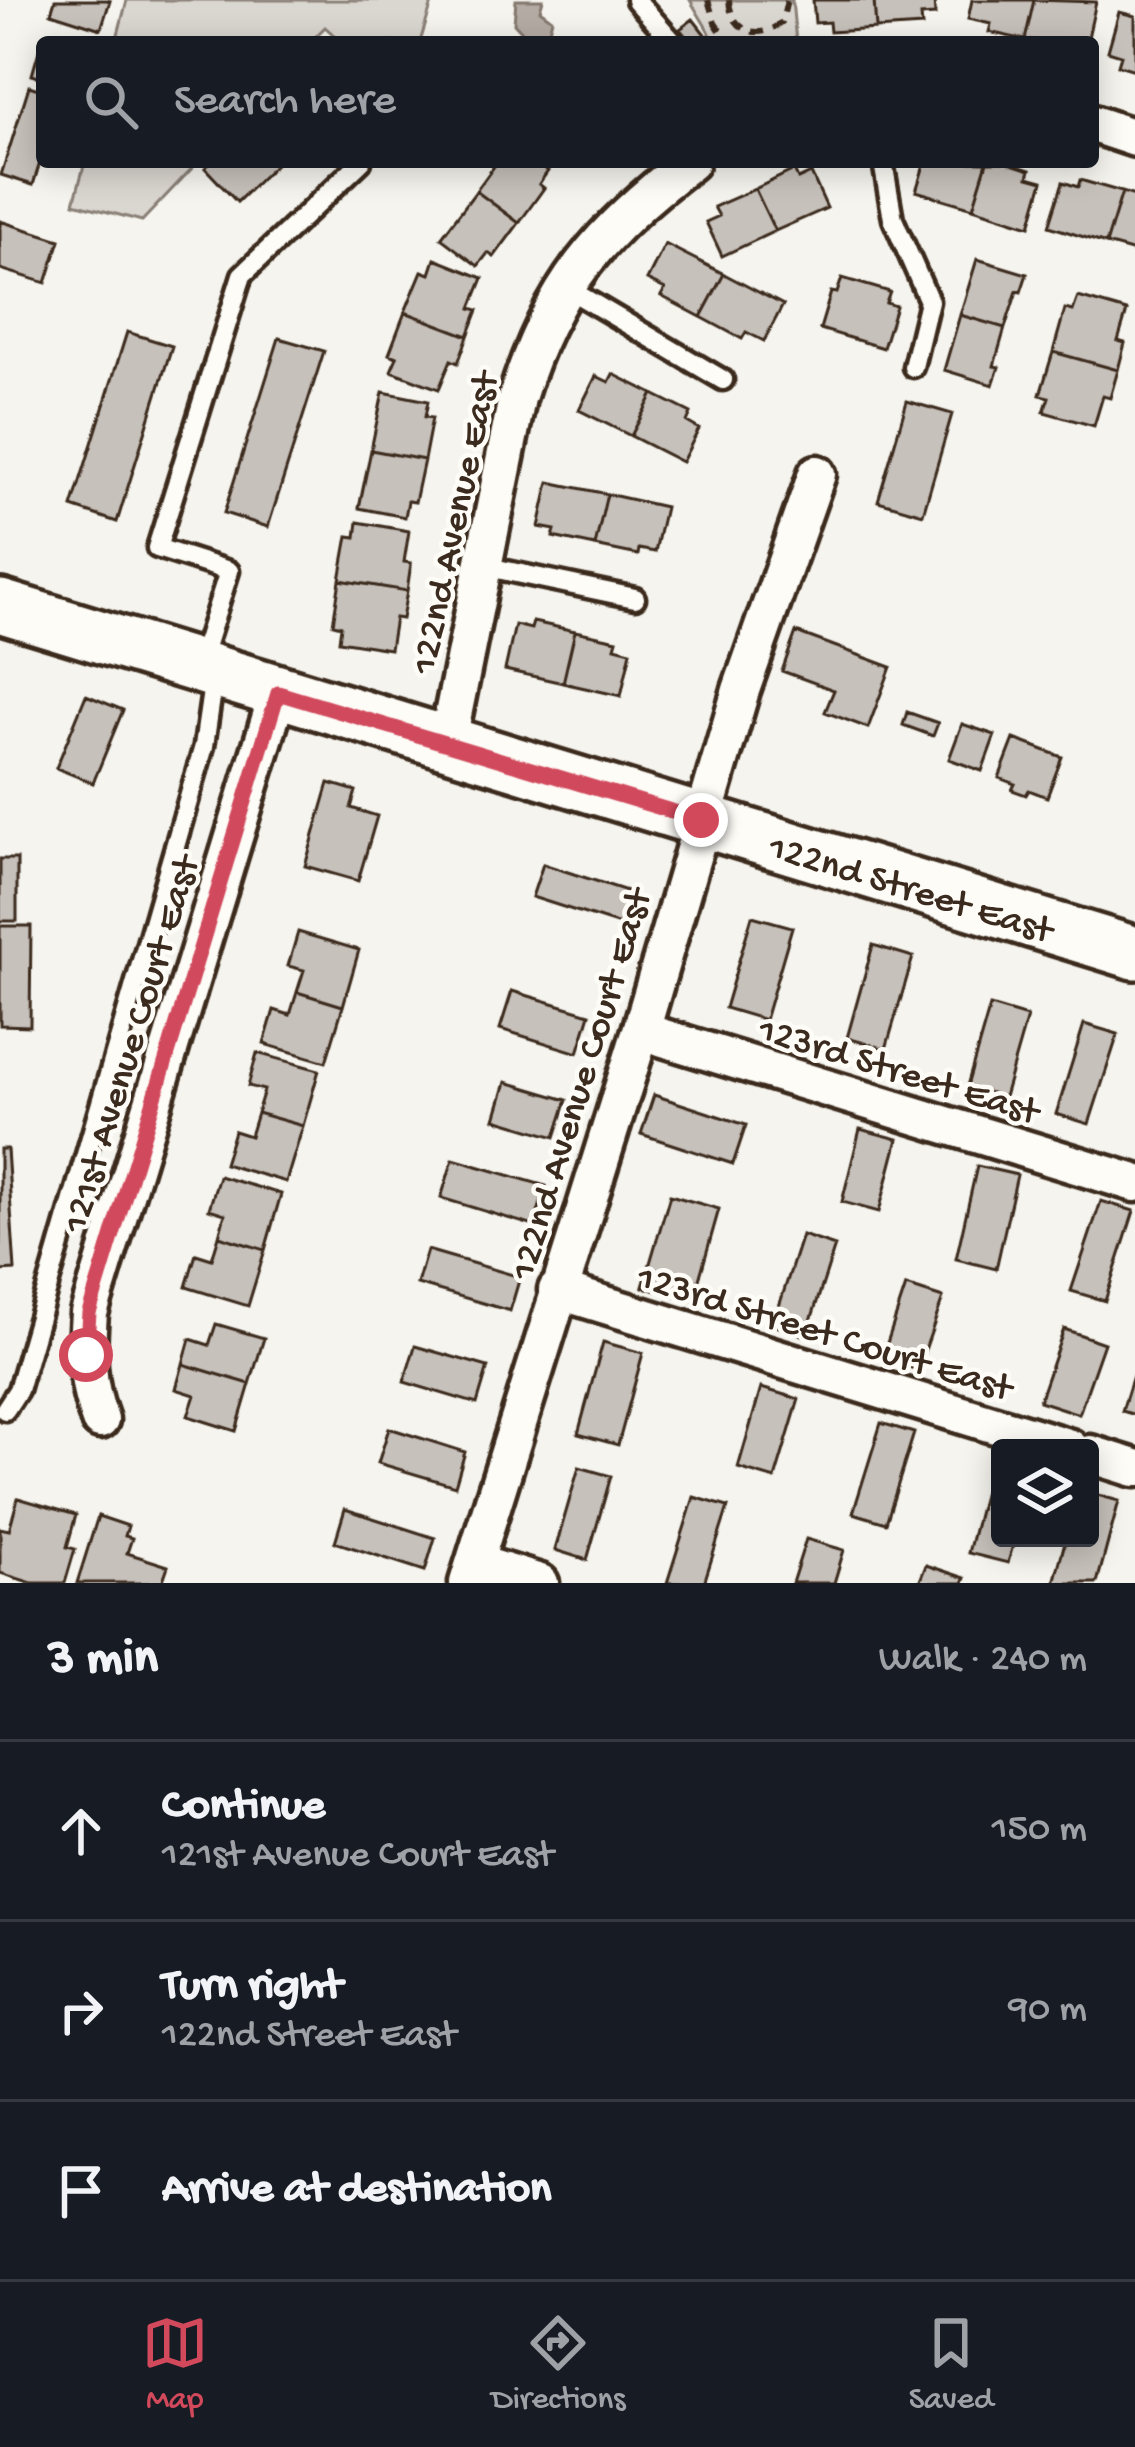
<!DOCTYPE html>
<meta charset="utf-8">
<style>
:root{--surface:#171b24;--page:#242831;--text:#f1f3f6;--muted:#9ea1a6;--line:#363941;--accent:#d1495b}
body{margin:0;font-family:"Gochi Hand",sans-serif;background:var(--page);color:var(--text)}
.controls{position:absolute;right:36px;bottom:36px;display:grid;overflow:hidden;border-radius:12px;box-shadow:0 6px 30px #0003}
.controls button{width:108px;height:108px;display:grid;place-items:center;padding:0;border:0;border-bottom:3px solid var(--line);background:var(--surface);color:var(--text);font:60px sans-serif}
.stop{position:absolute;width:36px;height:36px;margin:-27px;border:9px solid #d1495b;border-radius:50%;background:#fff}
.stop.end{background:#d1495b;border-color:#fff;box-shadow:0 3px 12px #0008}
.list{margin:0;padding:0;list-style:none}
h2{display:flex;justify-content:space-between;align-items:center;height:156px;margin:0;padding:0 48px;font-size:51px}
h2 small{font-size:39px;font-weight:400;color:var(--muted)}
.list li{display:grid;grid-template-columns:78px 1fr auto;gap:36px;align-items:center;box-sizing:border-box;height:180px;padding:0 48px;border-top:3px solid var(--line)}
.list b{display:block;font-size:45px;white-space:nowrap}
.list p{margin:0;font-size:39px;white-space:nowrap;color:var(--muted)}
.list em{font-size:39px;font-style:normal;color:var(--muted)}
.icon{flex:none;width:66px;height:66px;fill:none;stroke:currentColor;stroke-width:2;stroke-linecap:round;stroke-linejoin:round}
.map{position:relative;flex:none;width:1135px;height:1583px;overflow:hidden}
.search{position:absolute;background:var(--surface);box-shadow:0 6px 30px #0003;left:36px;right:36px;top:36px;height:132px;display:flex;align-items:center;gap:30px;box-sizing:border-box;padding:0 42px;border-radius:12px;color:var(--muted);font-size:45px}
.sheet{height:696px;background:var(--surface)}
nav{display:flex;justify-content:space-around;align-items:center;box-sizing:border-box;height:168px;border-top:3px solid var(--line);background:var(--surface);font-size:33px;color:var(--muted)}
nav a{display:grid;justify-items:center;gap:6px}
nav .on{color:var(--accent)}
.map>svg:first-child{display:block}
</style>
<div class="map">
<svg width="1135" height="1583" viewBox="0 0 1135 1583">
<rect width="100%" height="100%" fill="#f5f4ee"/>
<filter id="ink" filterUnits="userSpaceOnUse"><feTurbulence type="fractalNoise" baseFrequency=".00833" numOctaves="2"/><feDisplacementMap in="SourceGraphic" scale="24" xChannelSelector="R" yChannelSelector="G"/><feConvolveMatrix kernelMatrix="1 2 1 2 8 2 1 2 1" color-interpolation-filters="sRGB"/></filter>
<g filter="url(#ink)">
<path fill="#dad6d0" stroke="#8a8077" stroke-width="3" d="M127,0H433L420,42H342L325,27L310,42H116Z
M690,0H792L796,42H715Z
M85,162H198L142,221L74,203Z"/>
<path fill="#b4aca4" stroke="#84786e" stroke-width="3" d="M516,0H543L540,10L552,19L547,37C531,43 524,34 514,23Z"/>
<path fill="#c7c1bb" stroke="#3b2a1e" stroke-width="3" d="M55,0H107L110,1L101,29L51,13Z
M813,0H874L876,29L830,32L829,22L815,23Z
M874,0H934L935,15L921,16L922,26L876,29Z
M972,0H1034L1025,40L989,32L991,24L968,19Z
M1034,0L1096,2L1087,42L1025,40Z
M1119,12L1135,16V70L1118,65L1121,55L1108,51Z
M693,19L707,37L702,42H690L680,29Z
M40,47H42V78L32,75Z
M29,86L42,90V156L33,185L1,175Z
M211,162H278L237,202L205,168Z
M497,162H536L548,171L539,184L544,188L519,223L476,191Z
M925,162H987L973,208L916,191Z
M987,162H1005L1030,170L1028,177L1043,181L1030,226L973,208Z
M794,170L798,179L811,173L827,208L775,231L755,189Z
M1080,180L1122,192L1106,244L1049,226L1063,182L1078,187Z
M755,189L775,231L722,256L706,222L719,216L714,207Z
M476,191L519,223L494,257L488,253L478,266L441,238Z
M1122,192L1135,196V252L1106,244Z
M0,221L60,240L46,283L0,269Z
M665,244L724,274L701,317L661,296L665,289L647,280Z
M435,259L483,278L471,308L478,310L468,336L405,312L422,271L430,274Z
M977,259L1027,274L1021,292L1017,291L1005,328L960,315Z
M724,274L783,305L764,341L746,332L742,339L701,317Z
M842,278L890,292L886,303L896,306L883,348L820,329L831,292L837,293Z
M1078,297L1127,311L1118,341L1125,343L1118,370L1053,352L1065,309L1073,311Z
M405,312L468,336L458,363L451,360L439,389L391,371L397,357L389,354Z
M960,315L1005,328L994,366L999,367L993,385L944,370Z
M127,332L172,346L117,522L72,507Z
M279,338L324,351L268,527L224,513Z
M1053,352L1118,370L1110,398L1103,396L1094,426L1044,412L1049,397L1040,395Z
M613,374L653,394L631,436L579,410L596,376L609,382Z
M383,392L428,401L425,417L432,418L424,460L371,450Z
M653,394L691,413L687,422L699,429L682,462L631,436Z
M907,401L952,414L923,514L878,501Z
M371,450L424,460L415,502L408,501L405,517L359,508Z
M549,482L607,494L595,546L553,537L555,530L539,527Z
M607,494L665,507L655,552L639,549L638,555L595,546Z
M358,522L409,531L404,562L411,563L407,591L340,580L348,536L356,537Z
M340,580L407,591L402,619L395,618L390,649L339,641L341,626L333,624Z
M533,622L575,631L563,683L505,670L515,625L531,629Z
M575,631L617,640L615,647L631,651L621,696L563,683Z
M796,632L891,667L868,728L825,712L834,690L782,671Z
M86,695L123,710L93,783L56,768Z
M907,712L938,723L933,736L903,725Z
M962,724L995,735L982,771L949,759Z
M1014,739L1062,757L1047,797L1029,790L1026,795L1012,790L1015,784L999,778Z
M329,783L356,791L351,808L377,816L358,881L305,866Z
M0,859H17V921H0Z
M543,864L633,893L623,926L532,897Z
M752,916L792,927L765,1020L725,1008Z
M0,926H31L30,1026L0,1025Z
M298,932L359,950L343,1006L297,992L304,970L288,966Z
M873,945L913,957L886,1049L847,1038Z
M512,991L590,1014L578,1053L500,1029Z
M297,992L343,1006L326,1062L264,1044L274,1010L290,1015Z
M990,1006L1027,1017L1004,1097L967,1086Z
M1084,1024L1118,1034L1089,1124L1056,1114Z
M257,1053L319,1070L303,1126L257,1113L264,1090L248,1086Z
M506,1082L567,1100L555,1137L495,1119Z
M654,1095L746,1125L733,1164L641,1134Z
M257,1113L303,1126L286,1182L224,1164L234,1131L250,1136Z
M860,1129L898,1139L879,1212L842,1202Z
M0,1149H7L15,1270L0,1271Z
M453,1159L546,1186L534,1226L441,1198Z
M977,1166L1017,1175L996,1269L956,1259Z
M219,1176L281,1194L265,1250L219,1236L225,1214L209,1209Z
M670,1195L719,1209L693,1301L643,1287Z
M1101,1201L1134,1211L1105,1301L1071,1291Z
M802,1235L835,1246L806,1336L773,1325Z
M219,1236L265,1250L248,1306L186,1287L196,1254L212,1259Z
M427,1250L520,1277L510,1311L417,1284Z
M906,1286L943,1298L918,1370L882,1358Z
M216,1324L264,1338L250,1384L183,1364L190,1339L209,1345Z
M1064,1329L1104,1343L1079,1414L1039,1401Z
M603,1342L643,1353L618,1445L578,1434Z
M415,1346L488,1367L477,1404L404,1382Z
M183,1364L250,1384L236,1431L188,1416L195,1395L176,1389Z
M1135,1369V1415L1122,1411Z
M761,1388L799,1399L775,1479L738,1468Z
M881,1423L914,1433L886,1523L853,1513Z
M389,1428L465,1452L455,1486L378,1463Z
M992,1460L1000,1462V1538H1015L1008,1563L968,1553Z
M579,1467L611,1476L587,1560L555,1550Z
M1090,1493L1119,1501L1097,1583H1054L1066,1538H1090Z
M694,1497L728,1507L704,1583H667Z
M18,1498L76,1515L67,1547L75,1549L65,1583H32L0,1573V1528L9,1530Z
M345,1509L435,1538L425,1571L335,1542Z
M98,1516L128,1526L125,1536L132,1538L127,1553L168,1566L162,1583H77Z
M806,1539L844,1550L834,1583H792Z
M926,1565L965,1578L963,1583H919Z"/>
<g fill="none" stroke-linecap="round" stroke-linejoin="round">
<defs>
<path id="lane" d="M636,0L673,42
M883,162L893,219L929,301L913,367
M565,287L723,380
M483,566L635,598
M200,663L229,571L157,548L242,275L361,162
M5,1410L18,1390L204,746L214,677"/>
<path id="street" d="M1093,124L1135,138
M447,745L517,398C551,287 599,232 690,162
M641,1031L1135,1183
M557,1290L1070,1448
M100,1420C86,1384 86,1352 89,1313L278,693
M1090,1454L1135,1468
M475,1563L540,1583
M468,1583L641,1031L741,690L817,474"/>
<path id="secondary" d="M0,606L1135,953"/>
</defs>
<use href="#lane" stroke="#3b2a1e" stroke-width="27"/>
<use href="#street" stroke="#3b2a1e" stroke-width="45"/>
<use href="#secondary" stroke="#3b2a1e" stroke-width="60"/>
<path stroke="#3b2a1e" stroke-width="6" stroke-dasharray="12 9" stroke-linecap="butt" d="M708,0L715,23L728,42
M729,0C731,31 758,42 782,22L787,0"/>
<use href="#lane" stroke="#fdfcf7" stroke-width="18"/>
<use href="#street" stroke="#fdfcf7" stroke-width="36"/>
<use href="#secondary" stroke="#fdfcf7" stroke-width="51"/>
</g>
</g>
<g fill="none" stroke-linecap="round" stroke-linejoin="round" filter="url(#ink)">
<path stroke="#d1495b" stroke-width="15" d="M86,1355L89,1313L278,693L701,820"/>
</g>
<g text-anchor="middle" stroke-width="9" stroke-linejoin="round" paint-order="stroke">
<g font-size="39" fill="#3b2a1e" stroke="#fdfcf7">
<text transform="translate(451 522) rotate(-78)" y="14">122nd Avenue East</text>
<text transform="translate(912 885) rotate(17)" y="14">122nd Street East</text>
<text transform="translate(127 1043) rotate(-73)" y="14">121st Avenue Court East</text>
<text transform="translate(900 1067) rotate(17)" y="14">123rd Street East</text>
<text transform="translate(577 1083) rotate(-73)" y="14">122nd Avenue Court East</text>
<text transform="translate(826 1329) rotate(17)" y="14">123rd Street Court East</text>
</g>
</g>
</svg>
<div class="controls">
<button><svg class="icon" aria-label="layers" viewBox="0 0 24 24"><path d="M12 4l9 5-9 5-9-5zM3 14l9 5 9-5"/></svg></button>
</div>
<div class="stop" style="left:86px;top:1355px"></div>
<div class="stop end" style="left:701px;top:820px"></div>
<div class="search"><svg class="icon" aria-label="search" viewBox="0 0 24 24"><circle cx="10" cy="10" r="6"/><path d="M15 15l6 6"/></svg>Search here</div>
</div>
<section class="sheet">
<h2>3 min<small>Walk · 240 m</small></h2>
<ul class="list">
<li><svg class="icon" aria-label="ahead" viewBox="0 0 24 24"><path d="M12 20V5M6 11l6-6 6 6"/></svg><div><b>Continue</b><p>121st Avenue Court East</p></div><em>150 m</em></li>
<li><svg class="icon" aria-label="right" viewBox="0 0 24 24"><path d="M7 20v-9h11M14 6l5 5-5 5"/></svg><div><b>Turn right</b><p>122nd Street East</p></div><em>90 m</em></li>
<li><svg class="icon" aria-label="arrive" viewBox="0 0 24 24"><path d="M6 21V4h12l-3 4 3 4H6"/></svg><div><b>Arrive at destination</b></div></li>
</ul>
</section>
<nav>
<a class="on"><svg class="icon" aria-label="map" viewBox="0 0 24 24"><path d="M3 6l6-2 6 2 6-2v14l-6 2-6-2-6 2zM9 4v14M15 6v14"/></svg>Map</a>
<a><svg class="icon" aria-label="directions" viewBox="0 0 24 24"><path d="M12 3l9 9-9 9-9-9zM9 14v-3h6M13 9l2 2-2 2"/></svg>Directions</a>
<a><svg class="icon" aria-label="saved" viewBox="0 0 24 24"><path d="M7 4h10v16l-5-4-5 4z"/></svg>Saved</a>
</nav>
